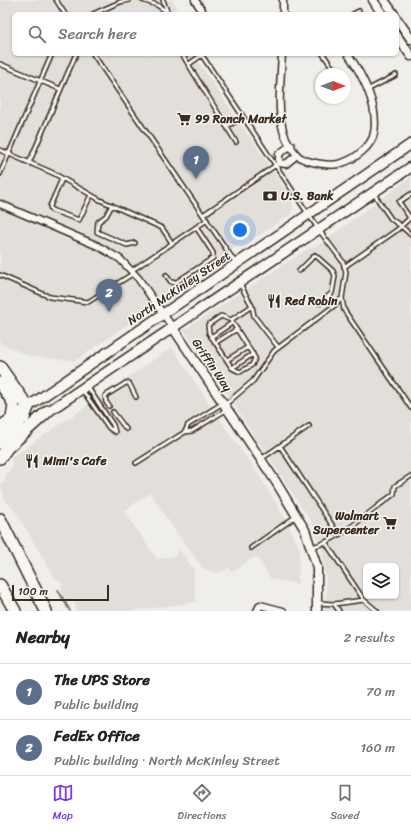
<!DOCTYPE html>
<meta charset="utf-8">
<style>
:root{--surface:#fff;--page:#f6f6f6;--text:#222;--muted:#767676;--line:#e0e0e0;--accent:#7c3aed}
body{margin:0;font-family:Sriracha,sans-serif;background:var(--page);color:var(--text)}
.controls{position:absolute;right:12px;bottom:12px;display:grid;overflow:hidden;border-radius:6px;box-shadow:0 1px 3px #0004}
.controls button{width:36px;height:36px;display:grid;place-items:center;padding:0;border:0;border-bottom:1px solid var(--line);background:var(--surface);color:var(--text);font:20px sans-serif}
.compass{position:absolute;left:315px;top:68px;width:36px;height:36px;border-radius:50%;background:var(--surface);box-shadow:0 1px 3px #0004;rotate:90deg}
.scale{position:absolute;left:12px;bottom:10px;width:97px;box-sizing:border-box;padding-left:4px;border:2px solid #3b2a1e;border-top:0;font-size:11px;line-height:14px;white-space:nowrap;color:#3b2a1e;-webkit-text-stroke:3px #f6f6f2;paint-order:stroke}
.you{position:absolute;left:240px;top:230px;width:14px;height:14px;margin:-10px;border:3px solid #fff;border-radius:50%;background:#1a73e8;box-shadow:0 0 0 6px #1a73e833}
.badge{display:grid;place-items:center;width:26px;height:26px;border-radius:50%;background:var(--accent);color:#fff;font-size:13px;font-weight:700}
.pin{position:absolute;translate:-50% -33px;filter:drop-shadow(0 1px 2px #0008)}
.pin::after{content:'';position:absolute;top:21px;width:14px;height:12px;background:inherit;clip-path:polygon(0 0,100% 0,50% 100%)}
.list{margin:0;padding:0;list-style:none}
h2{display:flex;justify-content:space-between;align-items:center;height:52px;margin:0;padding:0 16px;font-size:17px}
h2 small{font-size:13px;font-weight:400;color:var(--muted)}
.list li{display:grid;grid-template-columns:26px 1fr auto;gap:12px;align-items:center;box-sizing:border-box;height:56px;padding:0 16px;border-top:1px solid var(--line)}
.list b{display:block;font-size:15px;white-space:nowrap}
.list p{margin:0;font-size:13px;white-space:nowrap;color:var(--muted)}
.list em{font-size:13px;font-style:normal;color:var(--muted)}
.icon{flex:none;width:22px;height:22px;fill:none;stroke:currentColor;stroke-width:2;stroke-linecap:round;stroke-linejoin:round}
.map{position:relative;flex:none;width:411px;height:611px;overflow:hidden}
.search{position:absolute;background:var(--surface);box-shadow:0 1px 3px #0004;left:12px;right:12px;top:12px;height:44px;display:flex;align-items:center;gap:10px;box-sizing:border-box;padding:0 14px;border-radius:6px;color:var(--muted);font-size:15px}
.sheet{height:164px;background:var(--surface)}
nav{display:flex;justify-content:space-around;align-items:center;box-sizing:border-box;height:56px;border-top:1px solid var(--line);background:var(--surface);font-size:11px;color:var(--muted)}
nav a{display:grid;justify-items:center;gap:2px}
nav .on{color:var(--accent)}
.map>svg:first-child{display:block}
</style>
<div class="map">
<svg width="411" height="611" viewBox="0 0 411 611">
<rect width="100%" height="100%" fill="#efeeea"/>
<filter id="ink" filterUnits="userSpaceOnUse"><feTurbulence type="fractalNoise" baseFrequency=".025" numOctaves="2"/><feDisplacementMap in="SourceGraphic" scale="8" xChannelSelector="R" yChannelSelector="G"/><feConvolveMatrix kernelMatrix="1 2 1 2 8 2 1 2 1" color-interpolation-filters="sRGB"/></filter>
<g filter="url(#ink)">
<path fill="#e2dfdb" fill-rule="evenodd" d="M0,0H172L177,7L171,14H14V54H193L292,199L293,207L291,214L243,246L236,247L218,262L75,361L29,356L0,343Z
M411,177V611H323L327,591L322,551L311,521L184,330L309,248L317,246ZM366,566H396V596H366Z
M172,347L220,420L248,460H249L279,508L300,549L298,584L271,579L256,556L232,572L229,568L217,573L206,570L202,567L181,539L150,493L124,511L157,559L175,556L179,549L194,570V584L196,602L131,611H76L75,602L66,601L61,591L62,583L55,578L15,511L5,500L0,484L7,479L5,476L12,466V457L15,454L20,452Z"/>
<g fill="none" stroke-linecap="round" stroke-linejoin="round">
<path stroke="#81766d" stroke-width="2" d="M58,590L70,611"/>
<defs>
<path id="lane" d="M56,0L65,14
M142,0L157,5L170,14
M163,0L167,11
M93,14L120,2L129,0
M353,14L359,11
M93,54L235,262
M182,54L236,142
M201,54L319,230L343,262L346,272L342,298L344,310L411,408
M323,54L337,74
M0,64L60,89
M189,64L202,55
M369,89L396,75
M227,126L243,118
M0,150L53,173L100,200L162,228L172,243
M29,163L76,54
M0,174L52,54
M62,179L50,206L51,210L79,220L91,195
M374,194L391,219L401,226L411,235
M112,205L106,216L98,222L97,232L127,245L135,243
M203,215L276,165
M410,218L399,202L411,194
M344,267L397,230L411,217
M131,271L207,220
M299,271L315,255L333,271L335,276L332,293L320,303
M0,275L50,297L88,302L134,273
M166,275L171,282L175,283L213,258V253L196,227
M240,284L252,306L254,316L278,347
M231,320L255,358L252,365L240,372L232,368L209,333L208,325L221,316L231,320L252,306
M211,337L232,323
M215,343L237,329
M227,360L248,347
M232,368L253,354
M83,391L109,428L115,432L113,425L87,386
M223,403L188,425L185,432L192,431L226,410
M226,404L253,381L274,351L335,305L342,298
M109,406L106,402L105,396L126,383H129L136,397
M113,412L126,429
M280,446L338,534
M261,459L309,426
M136,463L185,432
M326,543L364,600
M312,547C340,540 370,511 394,494L395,486L411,476
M251,548L295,517
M319,603L334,604L339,611
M334,604L364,600L377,611"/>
<path id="street" d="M195,0L204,14
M283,14V0
M282,54C281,76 277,109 283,130C285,138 292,150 298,156C307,163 332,167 342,163C355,159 372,146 374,133C379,105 363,76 348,54
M291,145L279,154V163L286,164L297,155
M0,204L98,246L120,259L138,278L173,328
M257,611L260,605L283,611"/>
<path id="secondary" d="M373,0L382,14
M384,0L394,14
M397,19L411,39
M397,36L411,56
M173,328L276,482L305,530L317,567V611"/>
<path id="primary" d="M43,415L411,167
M0,426L411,144
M0,444L22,429"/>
<path id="highway" d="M0,367L28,407L24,418L0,435
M0,383L14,404L12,418
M0,458L7,448L48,411
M0,519L46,611
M0,585L15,611"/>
</defs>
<use href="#lane" stroke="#3b2a1e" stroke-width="6"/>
<use href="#street" stroke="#3b2a1e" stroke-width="9"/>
<use href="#secondary" stroke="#3b2a1e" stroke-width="11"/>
<use href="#primary" stroke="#3b2a1e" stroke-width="12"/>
<use href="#highway" stroke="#3b2a1e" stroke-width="14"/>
<use href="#lane" stroke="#f6f6f2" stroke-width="3"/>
<use href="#street" stroke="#f6f6f2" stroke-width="6"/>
<use href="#secondary" stroke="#f6f6f2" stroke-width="8"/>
<use href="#primary" stroke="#f6f6f2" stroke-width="9"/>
<use href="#highway" stroke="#f6f6f2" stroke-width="11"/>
</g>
</g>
<defs>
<symbol id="supermarket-bare" viewBox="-9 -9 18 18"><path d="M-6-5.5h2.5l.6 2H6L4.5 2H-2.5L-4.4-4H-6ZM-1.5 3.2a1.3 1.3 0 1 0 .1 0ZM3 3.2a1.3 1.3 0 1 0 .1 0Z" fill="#3b2a1e" stroke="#f6f6f2" stroke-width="2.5" paint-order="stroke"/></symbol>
<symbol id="bank-bare" viewBox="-9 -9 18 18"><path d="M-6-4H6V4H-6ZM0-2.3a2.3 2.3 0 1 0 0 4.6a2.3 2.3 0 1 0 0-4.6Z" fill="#3b2a1e" stroke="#f6f6f2" stroke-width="2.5" paint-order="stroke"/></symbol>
<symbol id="restaurant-bare" viewBox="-9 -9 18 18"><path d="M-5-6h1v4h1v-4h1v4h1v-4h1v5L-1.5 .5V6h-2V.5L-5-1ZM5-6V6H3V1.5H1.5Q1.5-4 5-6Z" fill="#3b2a1e" stroke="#f6f6f2" stroke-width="2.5" paint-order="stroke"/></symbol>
</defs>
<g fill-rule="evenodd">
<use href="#supermarket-bare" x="174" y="109" width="20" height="20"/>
<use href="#bank-bare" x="260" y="186" width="20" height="20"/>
<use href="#restaurant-bare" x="264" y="291" width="20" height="20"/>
<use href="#restaurant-bare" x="22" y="451" width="20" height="20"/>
<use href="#supermarket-bare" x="380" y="513" width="20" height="20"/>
</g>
<g text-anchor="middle" stroke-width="3" stroke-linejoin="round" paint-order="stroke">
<g font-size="12" font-weight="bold" fill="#3b2a1e" stroke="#f6f6f2" text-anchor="start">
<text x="195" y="123">99 Ranch Market</text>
<text x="281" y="200">U.S. Bank</text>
<text x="285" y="305">Red Robin</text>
<text x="43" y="465">Mimi's Cafe</text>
<text x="379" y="520" text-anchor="end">Walmart<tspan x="379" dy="14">Supercenter</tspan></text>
</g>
<g font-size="12" fill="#3b2a1e" stroke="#f6f6f2">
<text transform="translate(179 288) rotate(-34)" y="4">North McKinley Street</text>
<text transform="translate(212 365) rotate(56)" y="4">Griffin Way</text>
</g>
</g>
</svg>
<div class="controls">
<button><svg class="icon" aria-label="layers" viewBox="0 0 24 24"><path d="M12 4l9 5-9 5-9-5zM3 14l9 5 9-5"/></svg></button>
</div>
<svg class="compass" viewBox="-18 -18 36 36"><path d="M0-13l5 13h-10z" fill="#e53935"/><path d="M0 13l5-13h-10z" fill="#767676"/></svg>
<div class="scale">100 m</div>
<div class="you"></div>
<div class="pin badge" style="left:196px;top:179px;background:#5c6f8a">1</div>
<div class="pin badge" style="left:109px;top:312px;background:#5c6f8a">2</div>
<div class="search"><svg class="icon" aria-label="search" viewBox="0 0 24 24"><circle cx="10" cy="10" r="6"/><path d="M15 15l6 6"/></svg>Search here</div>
</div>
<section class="sheet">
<h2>Nearby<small>2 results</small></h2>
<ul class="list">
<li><span class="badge" style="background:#5c6f8a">1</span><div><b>The UPS Store</b><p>Public building</p></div><em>70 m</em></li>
<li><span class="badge" style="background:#5c6f8a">2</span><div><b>FedEx Office</b><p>Public building · North McKinley Street</p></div><em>160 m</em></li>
</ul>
</section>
<nav>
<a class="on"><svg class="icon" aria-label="map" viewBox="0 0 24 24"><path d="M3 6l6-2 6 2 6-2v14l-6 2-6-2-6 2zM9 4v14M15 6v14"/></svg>Map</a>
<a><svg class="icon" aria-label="directions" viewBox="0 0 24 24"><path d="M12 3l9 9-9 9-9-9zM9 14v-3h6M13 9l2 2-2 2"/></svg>Directions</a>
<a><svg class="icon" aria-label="saved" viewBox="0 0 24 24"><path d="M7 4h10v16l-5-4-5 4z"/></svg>Saved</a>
</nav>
